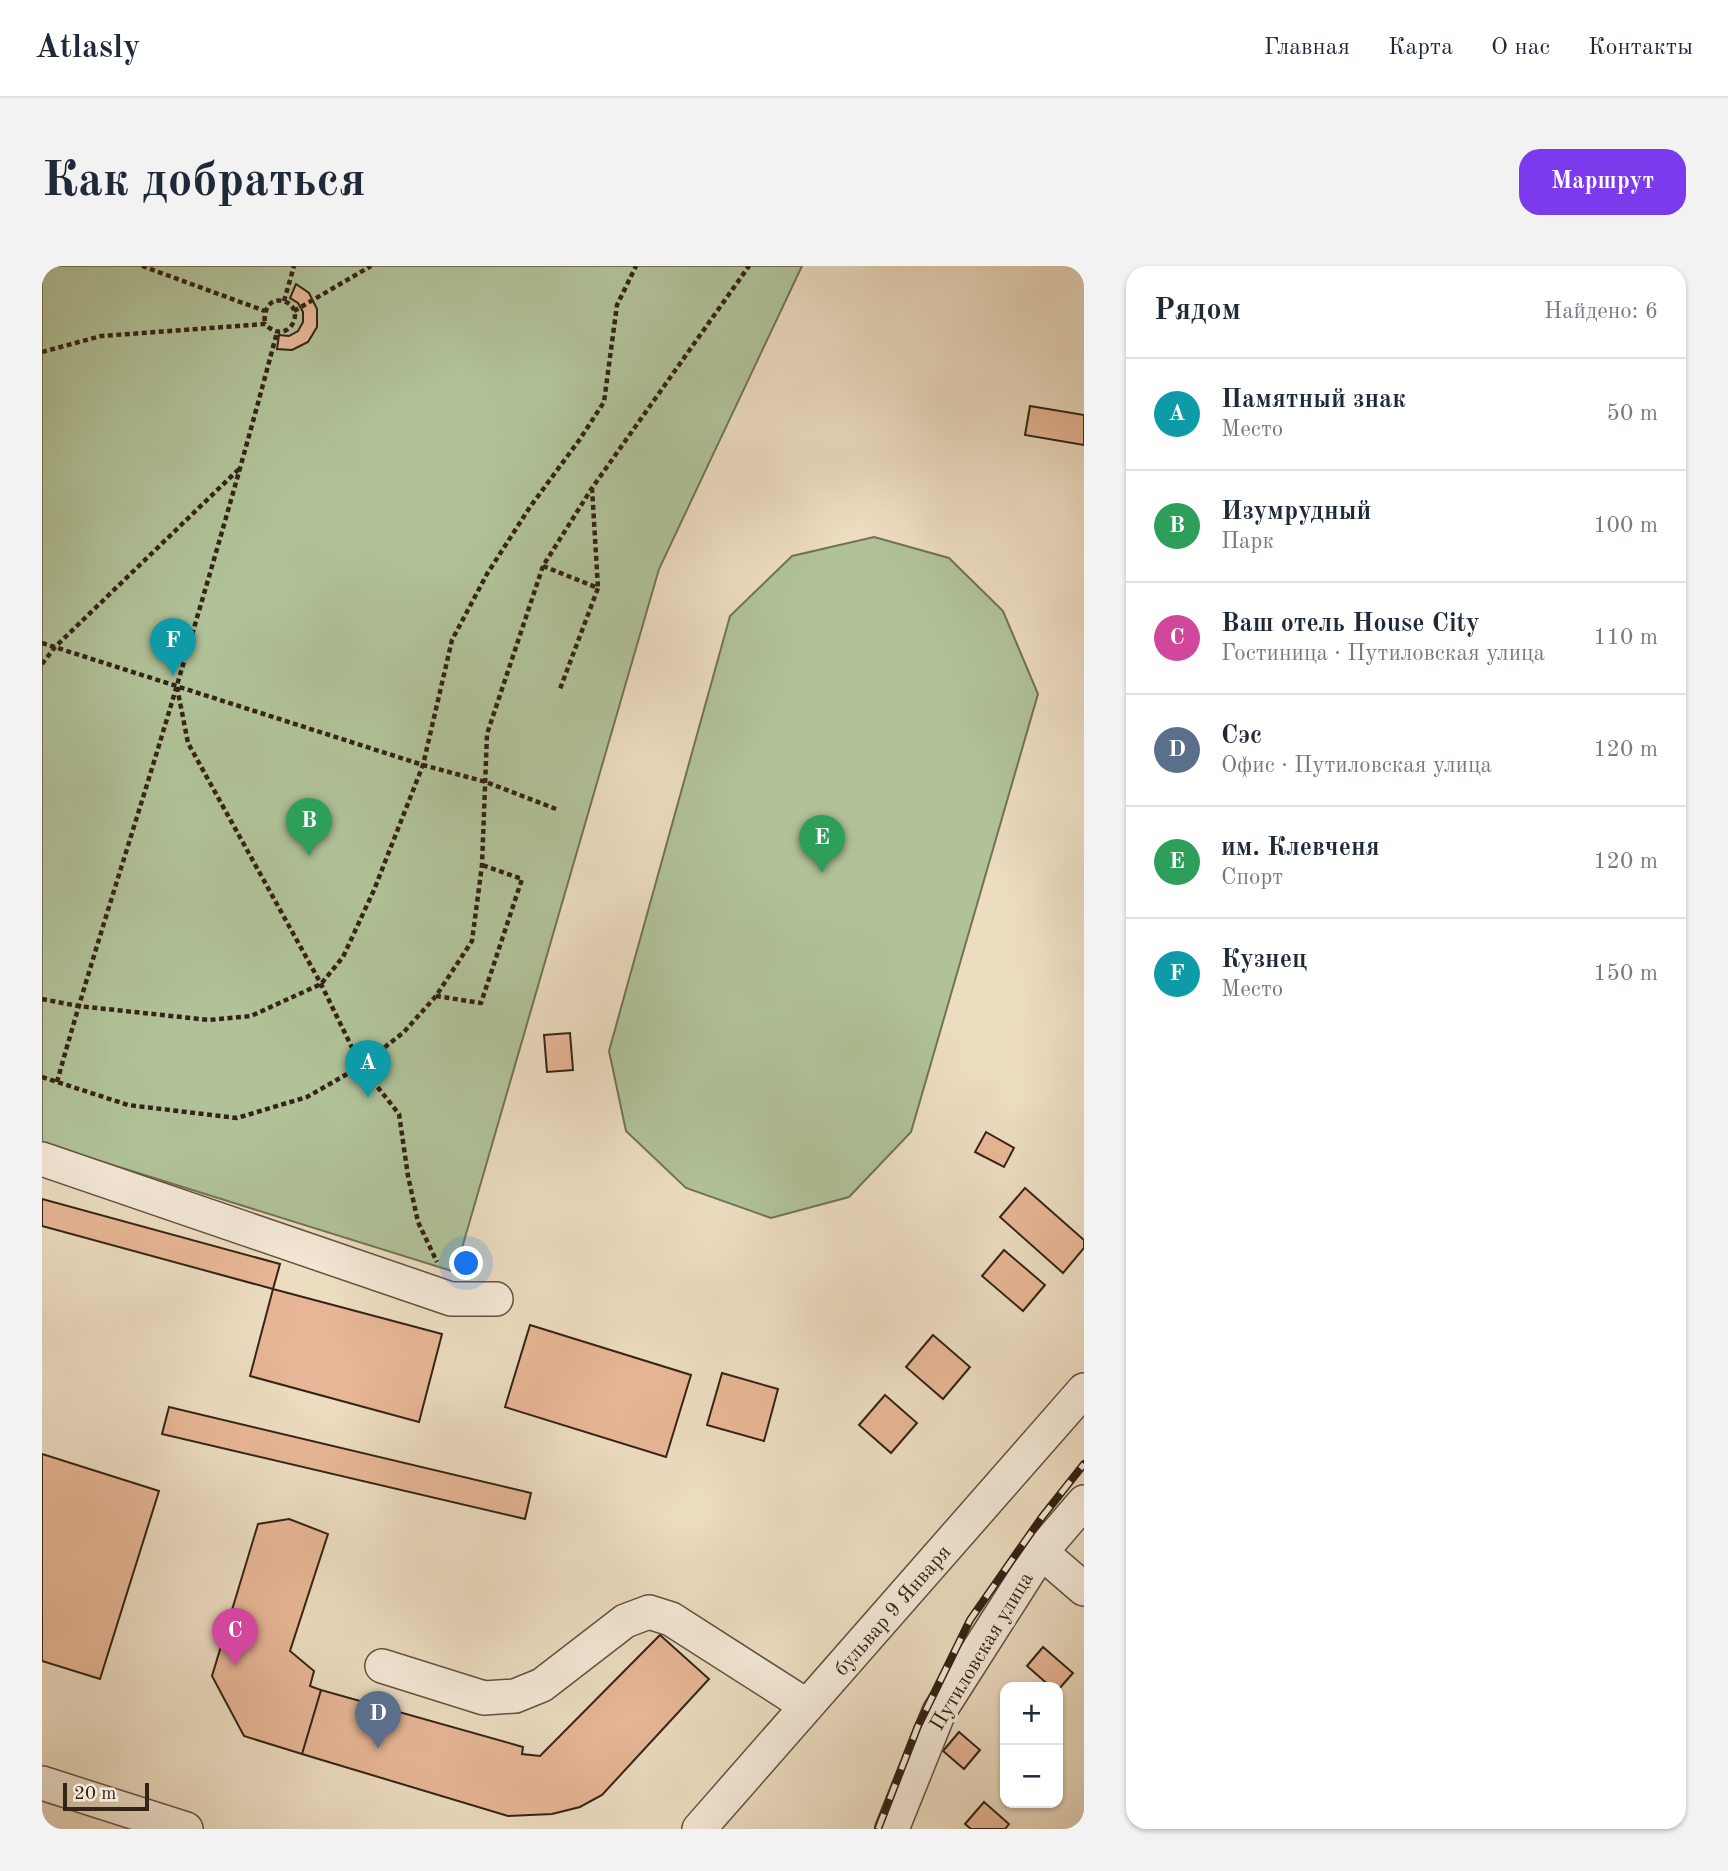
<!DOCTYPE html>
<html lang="ru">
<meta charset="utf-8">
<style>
:root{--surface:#fff;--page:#f2f2f3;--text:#1f2937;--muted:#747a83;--line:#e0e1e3;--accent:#7c3aed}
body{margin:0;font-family:"Old Standard TT",serif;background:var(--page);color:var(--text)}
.controls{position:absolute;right:21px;bottom:21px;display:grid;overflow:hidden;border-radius:14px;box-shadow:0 2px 5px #0004}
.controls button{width:63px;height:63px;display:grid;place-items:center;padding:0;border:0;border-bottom:2px solid var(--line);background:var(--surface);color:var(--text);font:35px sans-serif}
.scale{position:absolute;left:21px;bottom:18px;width:86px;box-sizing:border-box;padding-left:7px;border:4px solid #352316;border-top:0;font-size:19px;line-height:24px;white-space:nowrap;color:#352316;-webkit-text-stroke:5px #f3e8d6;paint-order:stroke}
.you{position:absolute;left:425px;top:998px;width:24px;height:24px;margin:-18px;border:5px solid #fff;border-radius:50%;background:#1a73e8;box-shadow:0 0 0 10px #1a73e833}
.badge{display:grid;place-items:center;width:46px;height:46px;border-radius:50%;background:var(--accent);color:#fff;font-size:23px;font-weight:700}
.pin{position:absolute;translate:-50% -58px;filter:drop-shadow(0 2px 4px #0008)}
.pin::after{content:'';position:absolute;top:37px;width:24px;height:21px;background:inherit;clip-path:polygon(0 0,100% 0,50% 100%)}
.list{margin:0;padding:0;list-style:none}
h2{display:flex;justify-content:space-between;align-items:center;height:91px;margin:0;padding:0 28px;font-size:30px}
h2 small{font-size:23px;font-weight:400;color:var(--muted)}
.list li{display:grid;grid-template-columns:46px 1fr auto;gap:21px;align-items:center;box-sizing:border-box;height:112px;padding:0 28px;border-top:2px solid var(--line)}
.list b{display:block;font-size:26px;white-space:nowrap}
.list p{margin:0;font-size:23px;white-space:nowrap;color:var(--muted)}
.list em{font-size:23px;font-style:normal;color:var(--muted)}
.map{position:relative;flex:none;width:1042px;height:1563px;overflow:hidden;border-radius:21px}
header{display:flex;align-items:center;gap:42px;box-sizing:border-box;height:98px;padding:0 35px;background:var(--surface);border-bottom:2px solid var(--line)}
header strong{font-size:33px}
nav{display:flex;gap:38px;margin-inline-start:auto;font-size:24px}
.intro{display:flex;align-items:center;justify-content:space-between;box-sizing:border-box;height:168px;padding:0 42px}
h1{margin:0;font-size:49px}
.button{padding:18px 32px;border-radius:21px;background:var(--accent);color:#fff;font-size:24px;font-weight:700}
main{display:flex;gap:42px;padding:0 42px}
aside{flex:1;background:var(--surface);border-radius:21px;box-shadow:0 2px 5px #0004}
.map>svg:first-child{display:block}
</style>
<header>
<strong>Atlasly</strong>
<nav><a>Главная</a><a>Карта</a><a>О нас</a><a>Контакты</a></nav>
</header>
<div class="intro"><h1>Как добраться</h1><a class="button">Маршрут</a></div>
<main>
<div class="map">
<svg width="1042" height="1563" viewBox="0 0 1042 1563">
<rect width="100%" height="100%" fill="#ecdcc0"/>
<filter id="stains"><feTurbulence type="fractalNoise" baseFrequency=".00286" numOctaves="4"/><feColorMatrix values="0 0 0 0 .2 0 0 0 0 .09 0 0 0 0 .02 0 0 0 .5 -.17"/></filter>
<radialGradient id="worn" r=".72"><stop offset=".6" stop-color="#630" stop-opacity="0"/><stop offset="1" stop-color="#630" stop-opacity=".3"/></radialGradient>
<path fill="#b1c298" stroke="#737257" stroke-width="2" d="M0,0H760L617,303L413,1006L0,877Z
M832,271L907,292L961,345L996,428L869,866L807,931L729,952L644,922L584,865L567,785L688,350L750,290Z"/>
<path fill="#e7b696" stroke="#352316" stroke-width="2" d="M254,18L267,27L275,43V61L266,76L250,84L235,83L237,69L247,70L256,65L261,56V46L256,37L248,32Z
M988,140L1042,149V179L983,169Z
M528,767L531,804L505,806L502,769Z
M944,866L972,882L962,901L933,886Z
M983,922L1042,974V982L1021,1007L958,951Z
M0,933L238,998L231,1023L0,960Z
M962,984L1003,1019L981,1045L940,1010Z
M231,1023L400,1068L377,1156L208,1110Z
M488,1059L649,1109L624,1191L463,1141Z
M891,1069L928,1101L901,1133L864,1101Z
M680,1107L736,1123L722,1175L665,1159Z
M843,1129L875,1157L849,1187L817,1159Z
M127,1141L489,1227L483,1253L120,1168Z
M0,1188L117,1225L58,1413L0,1395Z
M247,1253L286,1268L248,1385L272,1405L268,1420L279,1424L260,1488L202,1470L170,1410L216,1258Z
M618,1369L667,1413L560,1529L538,1541L510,1548L466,1550L260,1488L279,1424L481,1481L480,1488L498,1490Z
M1001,1381L1031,1407L1016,1424V1421H1009L985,1400Z
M917,1466L938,1484L922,1503L901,1485Z
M942,1536L967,1558L963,1563H929L923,1558Z"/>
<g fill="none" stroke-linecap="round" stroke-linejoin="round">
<defs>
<path id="minor" d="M0,893L409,1033H454
M999,1286L1042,1323
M340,1400L442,1432L473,1430L500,1419L583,1355L607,1346L629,1353L765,1440
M0,1517L144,1563
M657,1563L1042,1124
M850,1563L897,1446L999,1286L1042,1236"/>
</defs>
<use href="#minor" stroke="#635140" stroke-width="36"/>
<path stroke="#352316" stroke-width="4.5" stroke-dasharray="5 3.5" stroke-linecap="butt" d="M100,0L223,45
M242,35L252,0
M252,45L329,0
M0,86L59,70L223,58C247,83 267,40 240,35C226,32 221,47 223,58
M550,222L556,322
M501,300L556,322L518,423
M0,377L381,499L444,516L514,543
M0,398L13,381L198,202
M135,421L146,477L279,718L319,800L357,848L366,910L376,956L395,996
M394,730L439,737L480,613L440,599
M0,733L36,740L167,754L209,750L279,718L301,691L332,624L381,499L410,374L445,308L488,241L538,173L562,136L575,39L594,0
M0,811L86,839L195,852L265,831L319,800L362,766L394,730L430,675L440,599L445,468L501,300L550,222L707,0
M15,816C52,683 96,552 135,419C170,302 204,184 235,66"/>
<use href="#minor" stroke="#f3e8d6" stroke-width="33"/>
<defs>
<path id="rail" d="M836,1563L876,1460L928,1354L1000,1251L1042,1198"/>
</defs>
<use href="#rail" stroke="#352316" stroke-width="8"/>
<use href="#rail" stroke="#f3e8d6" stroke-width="5" stroke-dasharray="16" stroke-linecap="butt"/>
</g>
<g text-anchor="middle" stroke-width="7" stroke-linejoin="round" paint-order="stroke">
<g font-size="21" fill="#352316" stroke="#f3e8d6">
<text transform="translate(850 1344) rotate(-49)" y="7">бульвар 9 Января</text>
<text transform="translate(939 1385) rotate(-59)" y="7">Путиловская улица</text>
</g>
</g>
<rect width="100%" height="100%" filter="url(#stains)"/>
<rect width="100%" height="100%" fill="url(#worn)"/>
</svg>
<div class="controls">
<button>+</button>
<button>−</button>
</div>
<div class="scale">20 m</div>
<div class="you"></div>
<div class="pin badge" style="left:326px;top:832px;background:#0f9aa8">A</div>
<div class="pin badge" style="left:267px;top:590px;background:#2e9e5b">B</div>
<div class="pin badge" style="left:193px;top:1400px;background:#d1479c">C</div>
<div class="pin badge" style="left:336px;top:1483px;background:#5c6f8a">D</div>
<div class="pin badge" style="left:780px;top:607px;background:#2e9e5b">E</div>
<div class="pin badge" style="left:131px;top:410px;background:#0f9aa8">F</div>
</div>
<aside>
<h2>Рядом<small>Найдено: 6</small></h2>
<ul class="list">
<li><span class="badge" style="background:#0f9aa8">A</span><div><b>Памятный знак</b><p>Место</p></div><em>50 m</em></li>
<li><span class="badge" style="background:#2e9e5b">B</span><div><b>Изумрудный</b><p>Парк</p></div><em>100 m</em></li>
<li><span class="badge" style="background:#d1479c">C</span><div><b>Ваш отель House City</b><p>Гостиница · Путиловская улица</p></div><em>110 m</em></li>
<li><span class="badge" style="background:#5c6f8a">D</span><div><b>Сэс</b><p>Офис · Путиловская улица</p></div><em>120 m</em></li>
<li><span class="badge" style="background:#2e9e5b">E</span><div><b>им. Клевченя</b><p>Спорт</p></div><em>120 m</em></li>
<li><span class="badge" style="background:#0f9aa8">F</span><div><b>Кузнец</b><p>Место</p></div><em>150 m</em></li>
</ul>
</aside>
</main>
